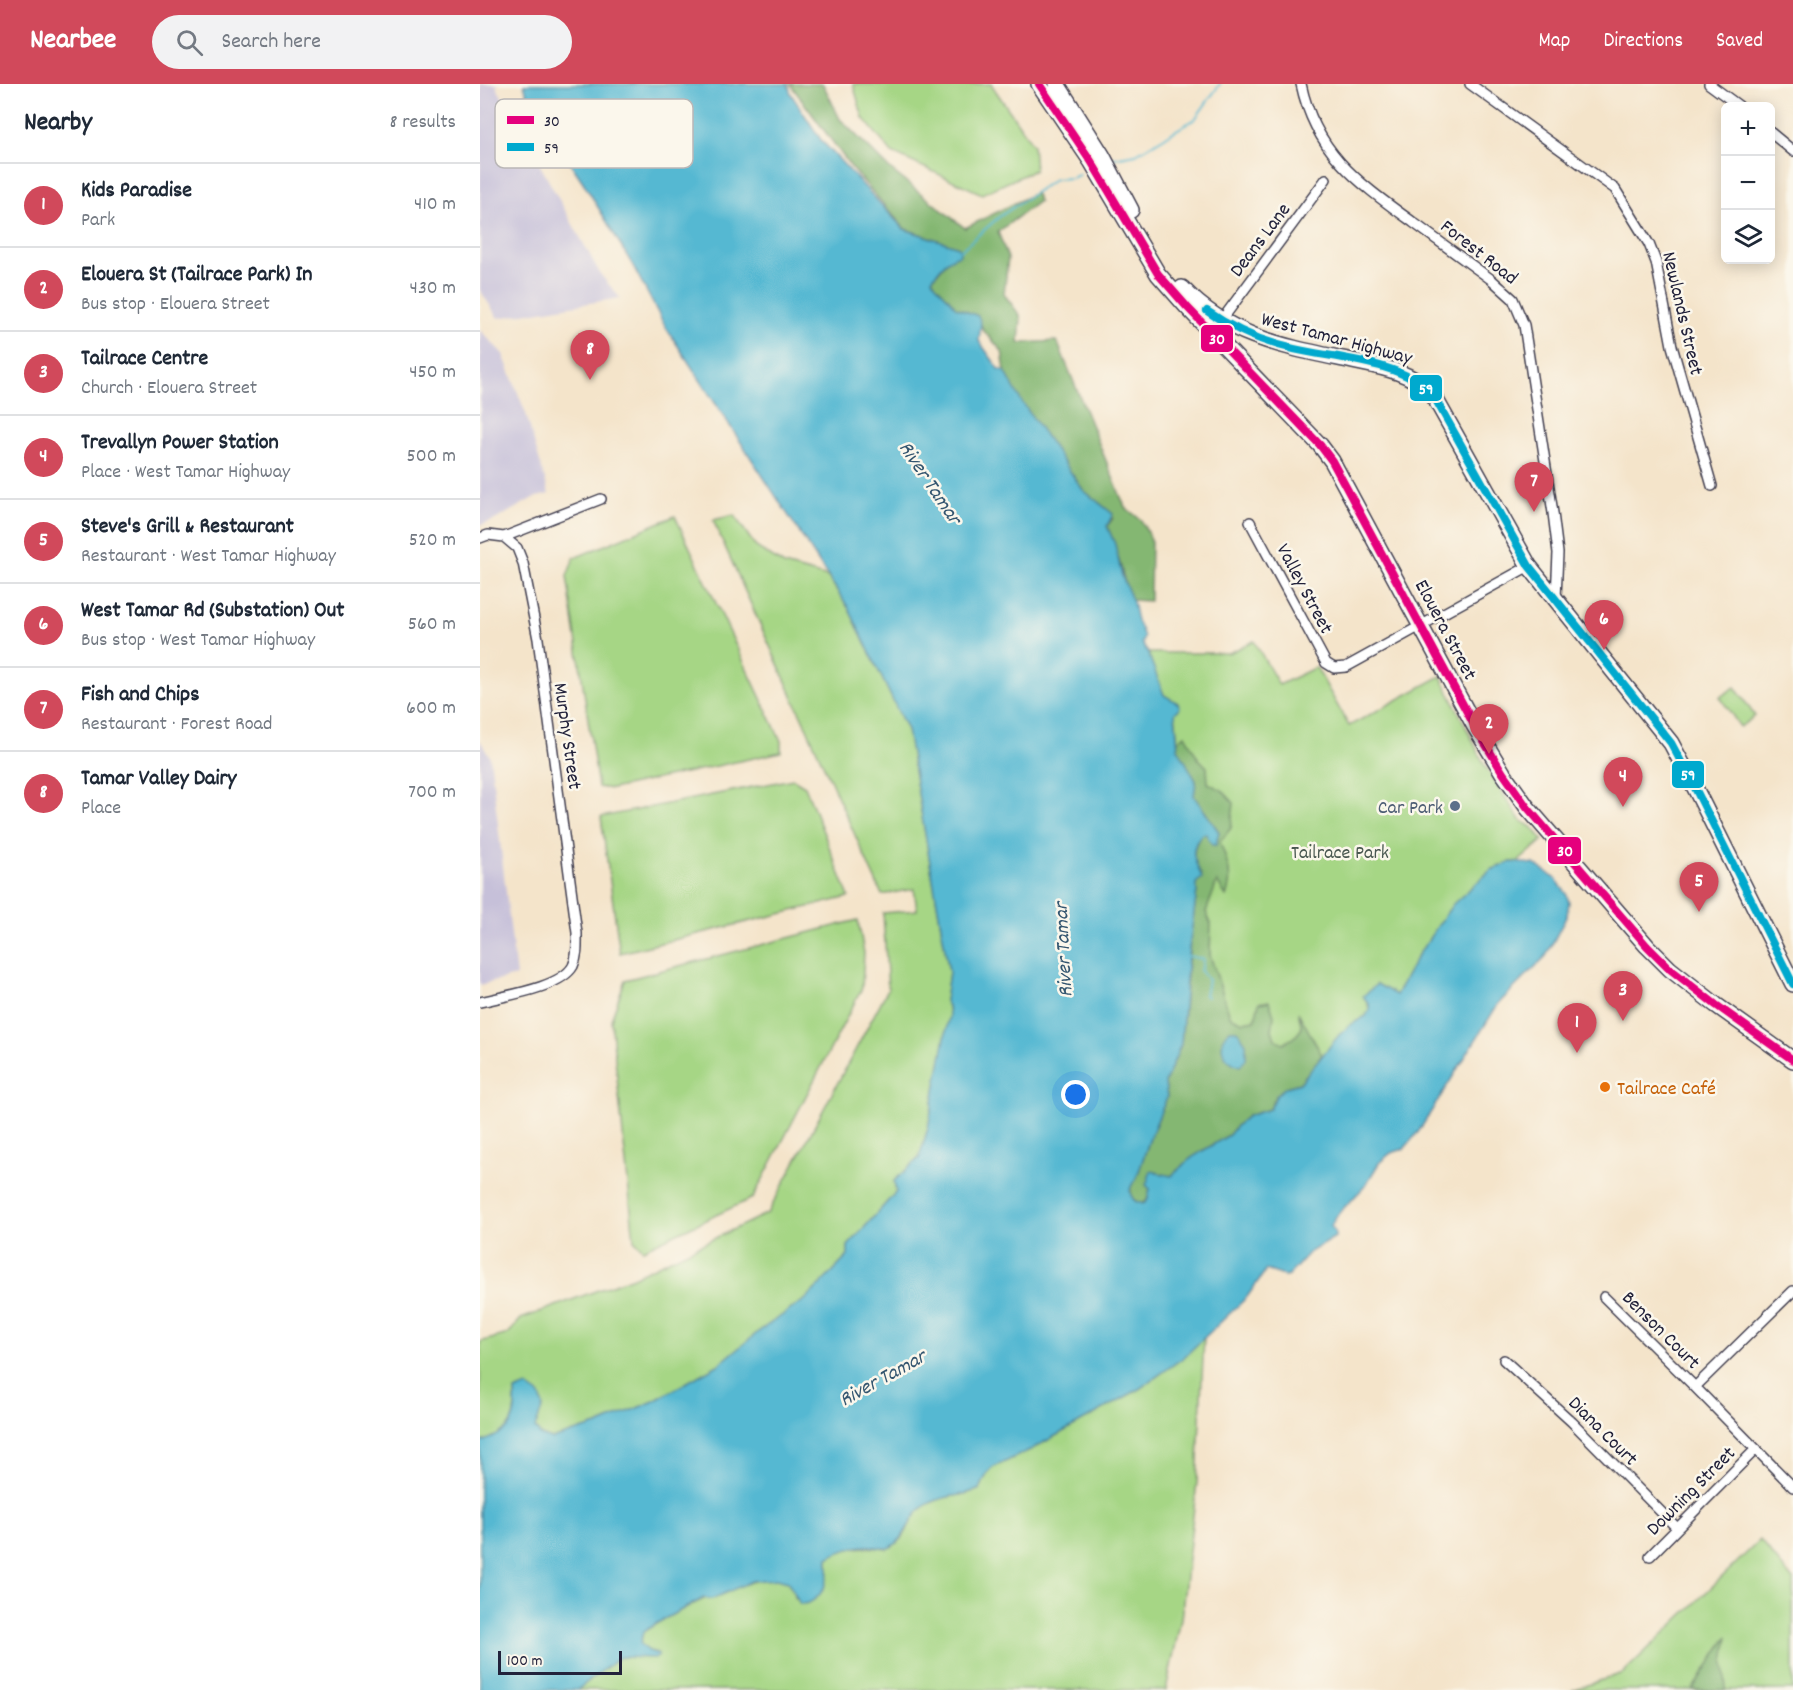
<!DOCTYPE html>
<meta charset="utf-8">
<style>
:root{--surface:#fff;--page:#f2f2f3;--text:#1f2937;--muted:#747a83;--line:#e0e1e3;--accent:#d1495b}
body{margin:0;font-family:Dekko,sans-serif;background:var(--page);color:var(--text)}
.controls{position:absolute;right:18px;top:18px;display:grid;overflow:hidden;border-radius:9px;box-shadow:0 3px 15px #0003}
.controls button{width:54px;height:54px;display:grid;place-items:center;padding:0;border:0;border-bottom:2px solid var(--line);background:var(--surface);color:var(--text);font:30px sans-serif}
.scale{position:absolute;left:18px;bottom:15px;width:124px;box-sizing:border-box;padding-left:6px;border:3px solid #22223b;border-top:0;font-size:16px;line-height:21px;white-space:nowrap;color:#22223b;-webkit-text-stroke:4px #fbf7ec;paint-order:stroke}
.you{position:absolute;left:596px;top:1011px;width:21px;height:21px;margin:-15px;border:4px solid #fff;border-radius:50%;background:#1a73e8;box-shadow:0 0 0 9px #1a73e833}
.badge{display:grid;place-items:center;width:39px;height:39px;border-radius:50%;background:var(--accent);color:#fff;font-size:20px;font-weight:700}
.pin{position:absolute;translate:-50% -50px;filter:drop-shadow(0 2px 3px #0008)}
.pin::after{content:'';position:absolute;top:32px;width:21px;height:18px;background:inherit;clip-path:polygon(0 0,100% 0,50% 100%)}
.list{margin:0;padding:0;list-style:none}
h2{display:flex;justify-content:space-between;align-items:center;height:78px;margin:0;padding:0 24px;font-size:26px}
h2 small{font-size:20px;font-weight:400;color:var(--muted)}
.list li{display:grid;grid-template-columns:39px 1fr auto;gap:18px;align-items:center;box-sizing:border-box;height:84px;padding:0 24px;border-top:2px solid var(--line)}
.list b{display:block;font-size:22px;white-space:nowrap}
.list p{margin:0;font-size:20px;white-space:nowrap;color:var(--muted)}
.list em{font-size:20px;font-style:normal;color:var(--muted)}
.icon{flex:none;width:33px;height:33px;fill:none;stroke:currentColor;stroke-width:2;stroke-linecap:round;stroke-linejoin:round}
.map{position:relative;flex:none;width:1313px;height:1606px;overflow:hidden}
header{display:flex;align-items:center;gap:36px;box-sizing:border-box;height:84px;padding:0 30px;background:var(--accent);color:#fff}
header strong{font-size:28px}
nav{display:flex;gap:33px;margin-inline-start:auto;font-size:21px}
.search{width:420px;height:54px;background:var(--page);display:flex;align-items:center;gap:15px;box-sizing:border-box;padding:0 21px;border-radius:33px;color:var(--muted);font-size:22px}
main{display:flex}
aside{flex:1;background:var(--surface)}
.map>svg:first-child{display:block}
</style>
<header>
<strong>Nearbee</strong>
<div class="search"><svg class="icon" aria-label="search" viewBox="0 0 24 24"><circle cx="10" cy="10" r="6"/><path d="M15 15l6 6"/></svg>Search here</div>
<nav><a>Map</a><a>Directions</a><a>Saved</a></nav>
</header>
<main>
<aside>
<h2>Nearby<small>8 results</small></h2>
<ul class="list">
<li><span class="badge">1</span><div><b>Kids Paradise</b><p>Park</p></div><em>410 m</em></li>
<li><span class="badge">2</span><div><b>Elouera St (Tailrace Park) In</b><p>Bus stop · Elouera Street</p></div><em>430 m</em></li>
<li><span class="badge">3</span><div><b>Tailrace Centre</b><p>Church · Elouera Street</p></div><em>450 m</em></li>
<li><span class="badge">4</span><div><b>Trevallyn Power Station</b><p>Place · West Tamar Highway</p></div><em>500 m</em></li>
<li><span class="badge">5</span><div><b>Steve's Grill &amp; Restaurant</b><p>Restaurant · West Tamar Highway</p></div><em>520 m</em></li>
<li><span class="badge">6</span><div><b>West Tamar Rd (Substation) Out</b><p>Bus stop · West Tamar Highway</p></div><em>560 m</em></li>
<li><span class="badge">7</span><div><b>Fish and Chips</b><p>Restaurant · Forest Road</p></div><em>600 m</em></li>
<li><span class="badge">8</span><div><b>Tamar Valley Dairy</b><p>Place</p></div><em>700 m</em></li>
</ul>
</aside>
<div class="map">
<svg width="1313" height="1606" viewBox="0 0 1313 1606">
<rect width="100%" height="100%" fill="#fbf7ec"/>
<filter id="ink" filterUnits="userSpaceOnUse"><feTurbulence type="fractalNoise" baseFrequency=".0167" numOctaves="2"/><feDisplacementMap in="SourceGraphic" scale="12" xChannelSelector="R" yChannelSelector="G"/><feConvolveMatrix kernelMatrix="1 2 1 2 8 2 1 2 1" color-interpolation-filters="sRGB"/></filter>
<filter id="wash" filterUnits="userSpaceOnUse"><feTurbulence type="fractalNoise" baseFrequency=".008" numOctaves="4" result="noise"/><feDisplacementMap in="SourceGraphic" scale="24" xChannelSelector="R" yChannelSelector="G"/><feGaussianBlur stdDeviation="1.35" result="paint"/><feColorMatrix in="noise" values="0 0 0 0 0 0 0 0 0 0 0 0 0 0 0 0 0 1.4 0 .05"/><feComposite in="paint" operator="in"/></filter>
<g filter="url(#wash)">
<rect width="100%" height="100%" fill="#f4e4ca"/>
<path fill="#c6c0d9" d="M0,0H19L16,2L121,191L140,214L18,234L0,206Z
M0,246L23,270L46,330L69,410L53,414L15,436L0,441Z
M0,656L10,673L36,892L0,901Z"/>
<path fill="#a6d685" stroke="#647c60" stroke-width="1.5" d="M373,0H511L553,61L555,86L502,110L412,69L383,34Z
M254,431L276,463L304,481L348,493L368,523L427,646L469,888L465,917L468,922L469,932L448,1044L439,1074L414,1097L416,1108L368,1162V1172L326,1215L282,1245L238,1281L174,1317L117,1341L72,1355L60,1351L55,1344L35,1307C37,1342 30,1346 0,1359V1258L28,1250L41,1235L153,1193L288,1129L408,905L403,829L437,826L434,805L402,811L233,436Z
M195,432L301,657V668L132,705L118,703L87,492L94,474Z
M774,557L799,601L836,583L869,642L961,592L1005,682L1040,736L1053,744L1063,756L1038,778H1030L1011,786L974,820L938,871L916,911L897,900L884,912L890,926L886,932L870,941L839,975L703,944L708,872L714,821L695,629L684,611L668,569H749Z
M1255,603L1275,632L1260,643L1240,613Z
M313,695L325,702L369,813L140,869L121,733Z
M378,836L384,869L382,904L273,1114L163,1165L154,1156L131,936L145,896Z
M724,1253L717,1398L701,1535L686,1606H97L140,1573L178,1569L169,1567L160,1560L163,1548C187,1531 281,1482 308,1498L316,1515L348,1488V1474C366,1462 386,1462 407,1465C412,1461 419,1458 422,1454C431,1443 429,1433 443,1423C460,1411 482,1413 500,1405L506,1392L512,1384L552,1365L659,1305L704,1273Z
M1280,1456L1313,1496V1606H1092L1143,1589Z"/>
<path fill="#84b772" stroke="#536c56" stroke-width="1.5" d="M310,0H343L360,35L411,86L485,144L555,109L559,117L518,148L528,174L524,210L541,233L539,259L577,257L645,423L661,436L671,456L670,517L650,516C642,491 638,465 627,442L633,434L624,423L603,406L541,318L525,287L522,267L503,246L498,232L475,223C469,212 458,206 452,195L479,163L425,145L371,83Z
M705,651L718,674L727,683L728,699L742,706L754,719L751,744L740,758C747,777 754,793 746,812L737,798L726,828L731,840L730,871L750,932L763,938L775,936L779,919L789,917L794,932L792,946L795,955L803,959L814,954L822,944L818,928L842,971L820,999L806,1003L794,1015L790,1025L768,1032L757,1041L749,1051L719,1069L691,1092L685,1091L670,1105L667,1117L660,1120L652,1114C650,1105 649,1102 656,1096L670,1054L687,1013L685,999L701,960L710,856L717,807L716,798L721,791C712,778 711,763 722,750H726L732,760L736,761L739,748L714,712L716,697L699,668L697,658Z
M1248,1552L1244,1578L1246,1606H1212Z"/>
<path fill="#54b8d2" stroke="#3b6d86" stroke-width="1.5" d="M44,0H308L311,10L341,56L424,145L479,163L480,171C466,175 461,183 452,195C458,206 469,212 475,223L498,232L501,239L499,257L519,285L525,287L542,318L603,406L633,430L627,442L635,460L642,492L653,518L657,537L661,545L664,553L662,559L668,569L684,611L698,619L700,624L695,629L698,664L716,697L714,712L739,748L736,761H732L726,750H722C707,768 716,777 722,794L716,799L717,807L708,872L701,960L685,999L687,1013L670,1054L656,1096C649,1102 648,1110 655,1117L663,1120L667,1117L670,1105L666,1101L671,1087L691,1092L711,1074L749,1051L757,1041L768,1032L790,1025L797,1010L806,1003L820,999L859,951L870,941L886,932L889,925V920L883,912L897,900L916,911L938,871L961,837L973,820L1011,786L1031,778L1054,780L1076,795L1086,809L1089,818L1087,831L1066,872L1018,920L939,1047L924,1065L911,1069L899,1079L885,1102L858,1130L851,1142L855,1149V1153L830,1168L809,1191L804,1192L786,1186L767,1213L704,1273L659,1305L622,1326L552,1365L512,1384L506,1392L500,1405C482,1413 460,1411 443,1423C428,1434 427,1455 411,1463C405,1467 396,1462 388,1462C376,1462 359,1467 348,1474C347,1480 349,1483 348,1489C347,1504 336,1521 320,1520L308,1498L297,1495L272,1497L232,1515L224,1514C204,1525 182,1535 163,1548L160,1560L169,1567L178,1570V1573L175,1574L140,1573L97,1606H0V1359C30,1346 37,1342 35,1307L47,1302L60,1311L63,1322L55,1344L60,1351L72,1355L117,1341L174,1317L238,1281L282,1245L326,1215L368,1172V1162L416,1108L414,1097L439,1074L448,1044L469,932L468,922L465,917L469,888L427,646L368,523L185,242L152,180L103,98L49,18Z
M750,946H757L766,959V975L760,982C742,977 736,960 750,946Z"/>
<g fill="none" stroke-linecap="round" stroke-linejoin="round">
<path stroke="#54b8d2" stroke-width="2" d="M634,74L656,70L715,35L740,0
M480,167L519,133L575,95L592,94L600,90
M708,872L723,875L722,883L720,886L728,896L725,911L727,913"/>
</g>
</g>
<g filter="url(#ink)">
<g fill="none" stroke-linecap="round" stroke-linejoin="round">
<defs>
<path id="minor" d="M821,0C836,70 879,99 934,139C960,158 986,177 1012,196L1033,215L1044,241L1073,429L1078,469L1076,514
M990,0L1135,105L1169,160L1176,178L1192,262L1232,402
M1229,0L1259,22
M1290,48L1313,67
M741,237L846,95
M770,438L846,579L854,584L866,583L1049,482
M24,453L121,415
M0,454L8,451L24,453L37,464L43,479L58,555L97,849C97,860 98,872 93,882C81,904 23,912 0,918
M1313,1207L1215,1303L1313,1403
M1124,1213L1215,1303
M1024,1276L1092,1338L1196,1443
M1170,1472L1276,1365"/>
<path id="trunk" d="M559,0L611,77L678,190L707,223L840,361L852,377L994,641L1023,689L1047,723L1167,862L1190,885L1236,921L1313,976
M577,0L622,71L651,126
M702,204C747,252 801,262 863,275C895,282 928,285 952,309L1049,482L1191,659L1214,702L1313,900"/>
</defs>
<use href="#minor" stroke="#423f50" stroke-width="12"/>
<use href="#trunk" stroke="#423f50" stroke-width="18"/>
<use href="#minor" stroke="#fff" stroke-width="9"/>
<use href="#trunk" stroke="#fff" stroke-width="15"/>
<defs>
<path id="bus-1" d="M559,0L611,77L678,190L707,223L840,361L852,377L994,641L1023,689L1047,723L1167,862L1190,885L1236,921L1313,976"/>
<path id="bus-2" d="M727,227C754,246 782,258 814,265C858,275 919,277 952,309L1049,482L1191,659L1214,702L1313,900"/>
</defs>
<use href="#bus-1" stroke="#fbf7ec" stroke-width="12"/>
<use href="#bus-2" stroke="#fbf7ec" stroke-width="12"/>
<use href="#bus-1" stroke="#e5007d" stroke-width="8"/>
<use href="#bus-2" stroke="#00a9ce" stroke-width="8"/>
</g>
</g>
<circle fill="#5c6f8a" stroke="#fbf7ec" stroke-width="2" cx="975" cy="722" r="6"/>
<circle fill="#e8710a" stroke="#fbf7ec" stroke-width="2" cx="1125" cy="1003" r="6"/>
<g text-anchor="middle" stroke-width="5" stroke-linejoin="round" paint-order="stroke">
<g font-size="20" fill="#22223b" stroke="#fbf7ec">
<text transform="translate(779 155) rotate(-53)" y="7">Deans Lane</text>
<text transform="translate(1000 167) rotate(38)" y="7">Forest Road</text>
<text transform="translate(1204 229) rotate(77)" y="7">Newlands Street</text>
<text transform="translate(857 253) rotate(15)" y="7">West Tamar Highway</text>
<text transform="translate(826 504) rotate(62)" y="7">Valley Street</text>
<text transform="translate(967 545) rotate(62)" y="7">Elouera Street</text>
<text transform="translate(89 652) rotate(82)" y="7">Murphy Street</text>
<text transform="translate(1182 1245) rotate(45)" y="7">Benson Court</text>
<text transform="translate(1124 1346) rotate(45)" y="7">Diana Court</text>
<text transform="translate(1210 1406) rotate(-45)" y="7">Downing Street</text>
</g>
<g font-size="20" fill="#4e5e75" stroke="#fbf7ec" text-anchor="end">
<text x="963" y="729">Car Park</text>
</g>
<g font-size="20" fill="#4a5851" stroke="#fbf7ec">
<text x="860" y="774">Tailrace Park</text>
</g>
<g font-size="20" fill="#c56008" stroke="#fbf7ec" text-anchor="start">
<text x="1137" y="1010">Tailrace Café</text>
</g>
<g font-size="21" font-style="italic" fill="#345670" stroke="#fbf7ec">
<text transform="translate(451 398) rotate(56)" y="7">River Tamar</text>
<text transform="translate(582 866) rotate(-93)" y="7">River Tamar</text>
<text transform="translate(402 1293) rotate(-29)" y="7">River Tamar</text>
</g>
</g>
<rect x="15" y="15" width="198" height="69" rx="9" fill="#fbf7ec" stroke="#bab7b7" stroke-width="1.5"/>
<rect x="27" y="32" width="27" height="8" fill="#e5007d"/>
<rect x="27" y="59" width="27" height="8" fill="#00a9ce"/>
<g font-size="16" fill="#22223b">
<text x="64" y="42">30</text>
<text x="64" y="69">59</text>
</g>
<g stroke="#fbf7ec" stroke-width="2">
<rect x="720" y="240" width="34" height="29" rx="6" fill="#e5007d"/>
<rect x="929" y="290" width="34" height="28" rx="6" fill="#00a9ce"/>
<rect x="1191" y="676" width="34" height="29" rx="6" fill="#00a9ce"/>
<rect x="1067" y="752" width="35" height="29" rx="6" fill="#e5007d"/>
</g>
<g font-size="16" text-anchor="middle" font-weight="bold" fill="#fff">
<text x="737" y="260">30</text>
<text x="946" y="310">59</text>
<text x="1208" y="696">59</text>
<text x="1085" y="772">30</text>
</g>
</svg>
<div class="controls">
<button>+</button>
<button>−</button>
<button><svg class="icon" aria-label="layers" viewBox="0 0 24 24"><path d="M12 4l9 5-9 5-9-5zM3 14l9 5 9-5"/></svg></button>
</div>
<div class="scale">100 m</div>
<div class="you"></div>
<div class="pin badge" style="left:1097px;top:969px">1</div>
<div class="pin badge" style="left:1009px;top:670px">2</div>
<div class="pin badge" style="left:1143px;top:937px">3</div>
<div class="pin badge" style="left:1143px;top:723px">4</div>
<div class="pin badge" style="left:1219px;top:828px">5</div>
<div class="pin badge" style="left:1124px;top:566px">6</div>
<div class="pin badge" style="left:1054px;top:428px">7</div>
<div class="pin badge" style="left:110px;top:296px">8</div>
</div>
</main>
